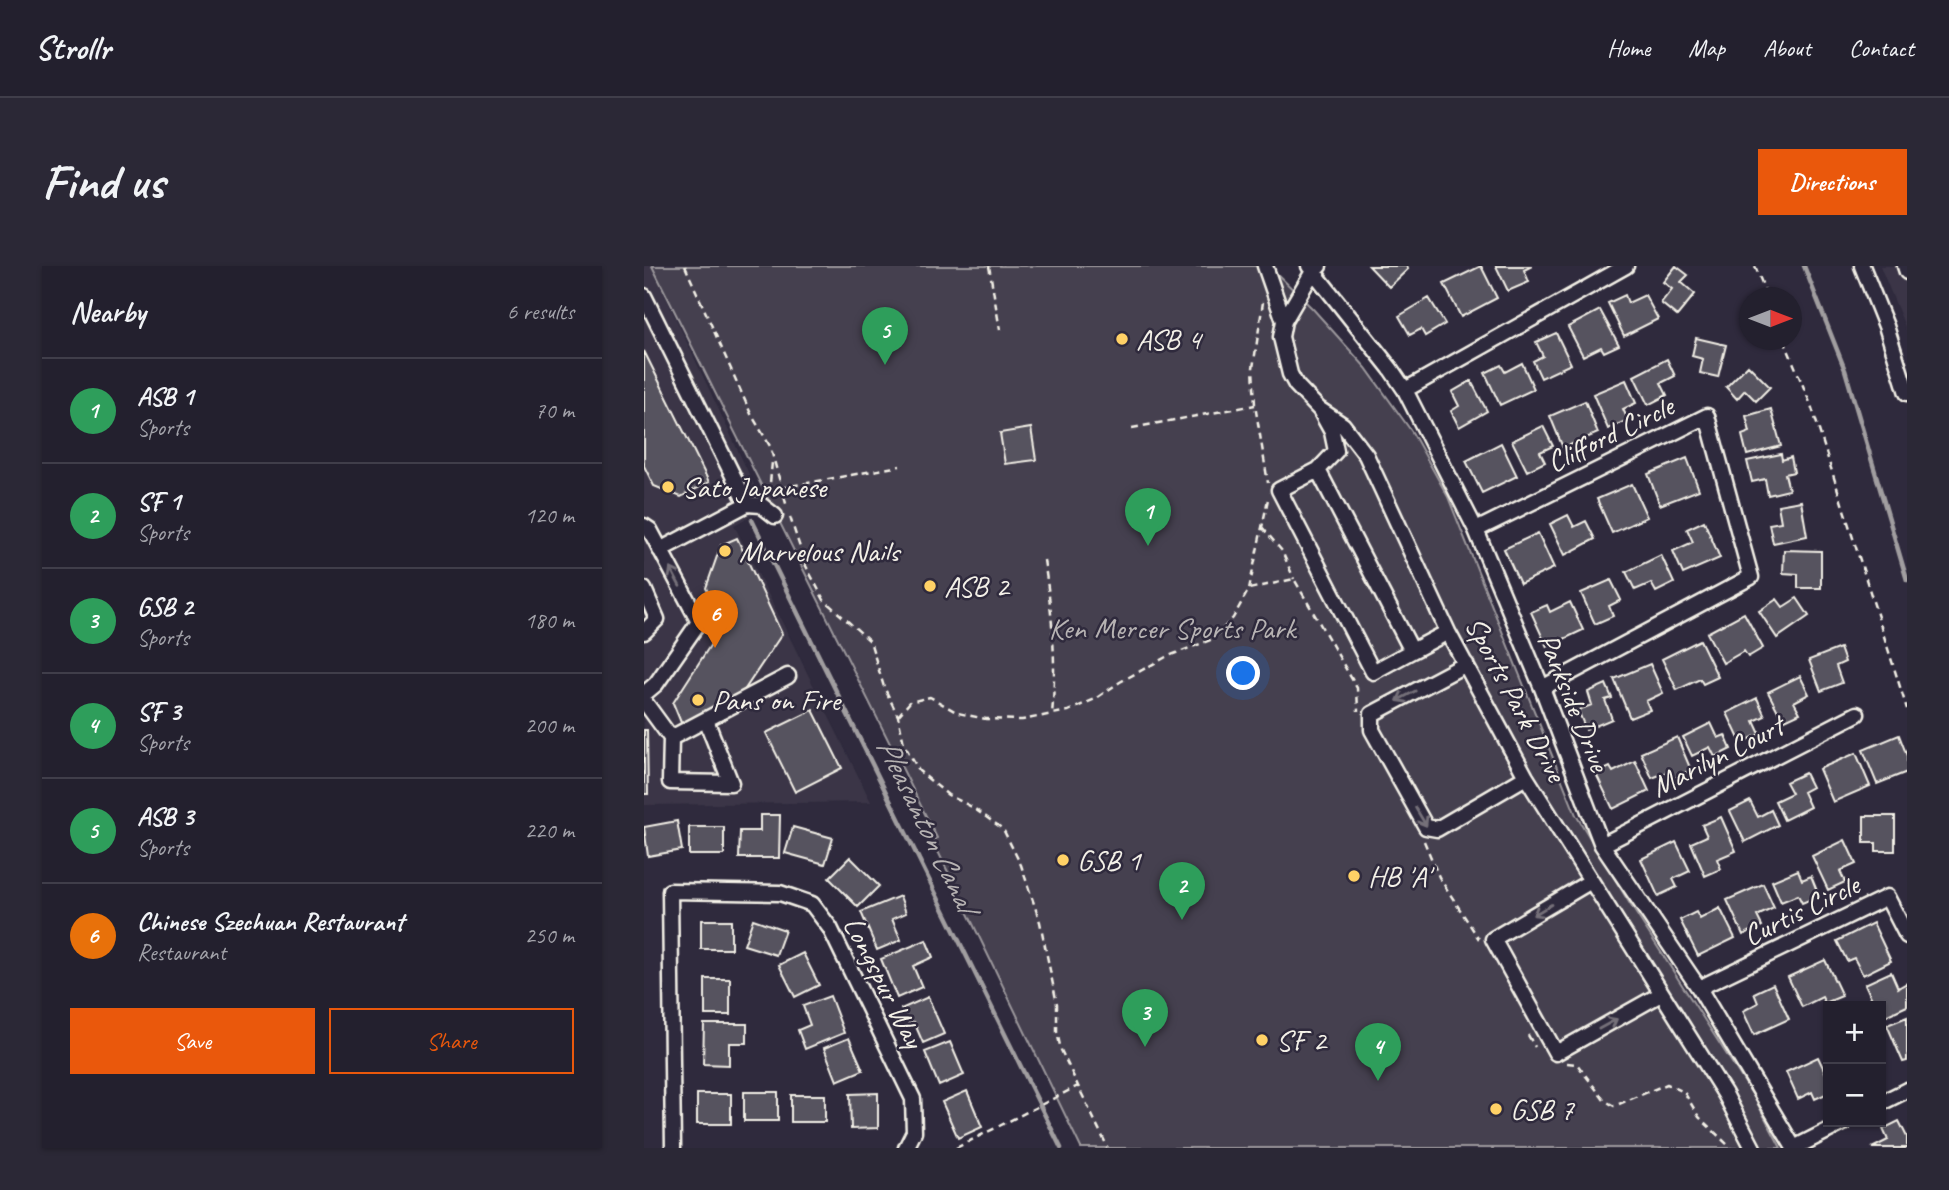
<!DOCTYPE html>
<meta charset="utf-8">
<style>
:root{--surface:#23202e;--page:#2b2836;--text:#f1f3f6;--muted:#a3a3aa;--line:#403e4a;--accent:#ea580c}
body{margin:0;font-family:Caveat,sans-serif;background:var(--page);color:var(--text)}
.controls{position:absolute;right:21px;bottom:21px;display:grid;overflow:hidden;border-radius:0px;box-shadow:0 2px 5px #0004}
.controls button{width:63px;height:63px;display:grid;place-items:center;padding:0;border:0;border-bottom:2px solid var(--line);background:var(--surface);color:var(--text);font:35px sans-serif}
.compass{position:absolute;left:1095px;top:21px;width:63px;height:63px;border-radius:50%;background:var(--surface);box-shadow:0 2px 5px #0004;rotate:90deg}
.you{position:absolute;left:600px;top:408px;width:24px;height:24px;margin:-18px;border:5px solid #fff;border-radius:50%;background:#1a73e8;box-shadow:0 0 0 10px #1a73e833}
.badge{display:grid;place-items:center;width:46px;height:46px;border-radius:50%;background:var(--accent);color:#fff;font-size:23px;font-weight:700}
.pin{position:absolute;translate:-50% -58px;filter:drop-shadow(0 2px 4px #0008)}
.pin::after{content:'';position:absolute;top:37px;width:24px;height:21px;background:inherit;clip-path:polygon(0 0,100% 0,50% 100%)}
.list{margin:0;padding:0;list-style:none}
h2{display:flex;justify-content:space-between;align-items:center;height:91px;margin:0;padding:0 28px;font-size:30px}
h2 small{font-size:23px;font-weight:400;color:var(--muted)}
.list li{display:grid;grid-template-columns:46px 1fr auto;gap:21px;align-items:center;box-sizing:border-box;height:105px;padding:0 28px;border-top:2px solid var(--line)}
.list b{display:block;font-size:26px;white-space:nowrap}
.list p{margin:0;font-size:23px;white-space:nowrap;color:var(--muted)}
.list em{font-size:23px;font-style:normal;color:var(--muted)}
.actions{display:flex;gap:14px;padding:21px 28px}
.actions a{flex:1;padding:16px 0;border:2px solid var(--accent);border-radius:0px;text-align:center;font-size:24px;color:var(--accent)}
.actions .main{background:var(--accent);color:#fff}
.map{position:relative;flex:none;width:1263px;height:882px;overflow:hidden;border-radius:0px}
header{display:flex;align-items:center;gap:42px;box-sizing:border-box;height:98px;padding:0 35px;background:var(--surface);border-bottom:2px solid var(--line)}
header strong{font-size:33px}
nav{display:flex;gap:38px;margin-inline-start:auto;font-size:24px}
.intro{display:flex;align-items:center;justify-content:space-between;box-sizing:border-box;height:168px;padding:0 42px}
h1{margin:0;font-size:49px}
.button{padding:18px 32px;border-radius:0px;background:var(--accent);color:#fff;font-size:24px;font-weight:700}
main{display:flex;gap:42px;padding:0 42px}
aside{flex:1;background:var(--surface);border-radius:0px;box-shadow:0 2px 5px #0004}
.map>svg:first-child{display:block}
</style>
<header>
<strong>Strollr</strong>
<nav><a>Home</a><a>Map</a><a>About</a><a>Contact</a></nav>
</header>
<div class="intro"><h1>Find us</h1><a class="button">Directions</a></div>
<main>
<aside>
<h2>Nearby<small>6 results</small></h2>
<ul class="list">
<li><span class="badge" style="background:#2e9e5b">1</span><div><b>ASB 1</b><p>Sports</p></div><em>70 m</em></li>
<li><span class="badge" style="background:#2e9e5b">2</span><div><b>SF 1</b><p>Sports</p></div><em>120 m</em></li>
<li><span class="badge" style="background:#2e9e5b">3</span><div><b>GSB 2</b><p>Sports</p></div><em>180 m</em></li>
<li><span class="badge" style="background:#2e9e5b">4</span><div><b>SF 3</b><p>Sports</p></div><em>200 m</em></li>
<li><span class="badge" style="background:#2e9e5b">5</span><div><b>ASB 3</b><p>Sports</p></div><em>220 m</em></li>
<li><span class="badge" style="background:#e8710a">6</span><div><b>Chinese Szechuan Restaurant</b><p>Restaurant</p></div><em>250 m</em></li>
</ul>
<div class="actions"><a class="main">Save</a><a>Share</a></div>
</aside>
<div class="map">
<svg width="1263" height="882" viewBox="0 0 1263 882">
<rect width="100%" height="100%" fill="#2f2a3d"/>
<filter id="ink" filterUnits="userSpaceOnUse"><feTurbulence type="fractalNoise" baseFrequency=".0143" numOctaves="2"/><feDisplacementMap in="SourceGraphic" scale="14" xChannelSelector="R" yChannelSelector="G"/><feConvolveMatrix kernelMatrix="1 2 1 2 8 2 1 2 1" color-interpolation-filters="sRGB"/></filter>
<g filter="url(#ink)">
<path fill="#3b3647" d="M0,0H7L121,242L90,259L227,536L0,539Z
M1236,0H1263V65Z"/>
<path fill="#454050" stroke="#9c989c" stroke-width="2" d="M8,0H625L669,43L722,102L768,166L804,231L932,549L986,638L1110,831L1137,882H437L289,575L293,572Z"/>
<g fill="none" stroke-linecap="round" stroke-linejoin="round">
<path stroke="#a19ea0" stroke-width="4.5" d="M1160,0L1201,104L1263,314
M108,254L417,882"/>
</g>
<path fill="#56525f" stroke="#f4f1e8" stroke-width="2" d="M725,0H762L764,3L745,21Z
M837,0L853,32L817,51L800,18Z
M852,0H888L880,4L885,16L864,25Z
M1032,0L1044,9L1037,16L1051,28L1033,50L1017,37L1028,23L1019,16Z
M981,29L984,37L1001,29L1014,53L980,70L964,37Z
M785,32L801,58L781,70L777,63L766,69L755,50Z
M956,44L975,79L960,86L957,81L939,90L924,61Z
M912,67L927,98L897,112L889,95L899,90L892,76Z
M1052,72L1082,79L1074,111L1056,107L1059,93L1048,90Z
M0,85L65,216L37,231L10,220L0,200Z
M1023,93L1031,110L1017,117L1023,129L1004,139L990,110Z
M878,97L890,123L856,139L841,107L857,99L861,106Z
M1104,99L1126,121L1112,135L1101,124L1093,133L1082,121Z
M982,114L992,137L979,143L984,154L964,163L949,128Z
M827,115L843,145L815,161L807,145L815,140L808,126Z
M941,135L954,167L919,182L906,150Z
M1127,143L1137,180L1103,189L1098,169L1106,166L1102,150Z
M899,160L909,180L896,186L901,196L883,205L868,175Z
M387,162L392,194L361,198L356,167Z
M857,177L873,210L838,227L822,195Z
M1137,188L1138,194L1147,191L1150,206L1141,208L1145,224L1124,229L1121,213L1108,216L1103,195Z
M1043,192L1055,224L1016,239L1004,208Z
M988,218L1003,251L968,267L953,233Z
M1157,235L1163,270L1129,277L1125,258L1137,256L1134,239Z
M924,249L930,261L942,255L951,273L921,289L906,258Z
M1060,255L1076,292L1039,308L1029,285L1049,276L1043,263Z
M894,267L910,302L876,318L860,283Z
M93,272L138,368L97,429L38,459L29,437L80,358L62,322L77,279Z
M1140,284L1177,285V322H1154V308L1139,307Z
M1017,289L1030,317L1012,326L1007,317L991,324L982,306Z
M967,314L977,334L965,340L969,350L951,358L937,327Z
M1153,332L1165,350L1133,372L1115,345L1133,333L1139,341Z
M926,336L939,364L903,381L887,346L903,339L906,346Z
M1100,347L1119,382L1104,391L1100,385L1079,397L1063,367Z
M1056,374L1074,411L1059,418L1056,413L1033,424L1018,393Z
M1196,382L1201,396L1192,400L1198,417L1177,425L1165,394Z
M1006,398L1019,427L1002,435L1006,444L986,452L970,413Z
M1156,410L1165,428L1150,436L1156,447L1139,455L1124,426Z
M962,418L968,432L961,434L968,453L942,464L934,444L948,439L944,426Z
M1113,432L1121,450L1110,455L1116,468L1097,477L1083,447Z
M169,444L198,502L151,526L122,467Z
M1067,457L1074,472L1081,469L1087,483L1071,491L1066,481L1048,490L1039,471Z
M0,464H3L4,528H0Z
M1255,469L1263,490V506L1233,518L1219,484Z
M1033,471L1047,504L1029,512L1026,505L1008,512L997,487Z
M1212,487L1226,520L1189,536L1175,503Z
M991,495L1005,525L969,543L952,508L966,501L969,506Z
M1161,507L1168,521L1159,526L1166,541L1140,554L1131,535L1148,527L1142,516Z
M1106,535L1114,551L1127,544L1134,559L1101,576L1086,545Z
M116,549H136L135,592H95L96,565H116Z
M1220,550H1251V585H1232V577H1220Z
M1077,551L1092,585L1073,593L1077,603L1061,610L1047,577L1063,570L1058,559Z
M33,555L38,584L4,590L0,561Z
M45,561H80V589H45Z
M149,561L189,572L181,598L141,587Z
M1201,574L1212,598L1196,605L1201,616L1184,624L1168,590Z
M1032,576L1046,605L1029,613L1033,621L1014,630L997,593Z
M206,591L235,620L214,641L185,612Z
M1154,604L1158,614L1167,610L1175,630L1158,637L1154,629L1137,636L1128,615Z
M1119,618L1130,642L1113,650L1118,660L1099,669L1083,634Z
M256,630L262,647L248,653L257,674L233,684L217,646Z
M1076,642L1091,672L1054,690L1036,654L1052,646L1056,653Z
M109,653L141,664L132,689L100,679Z
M57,654H87V683H57Z
M1229,657L1247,695L1219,709L1210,692L1203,695L1193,675Z
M282,674L289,691L269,700L278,721L253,732L237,693Z
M159,687L175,719L151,731L135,699Z
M1181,694L1198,730L1181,737L1178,731L1158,741L1144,711Z
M1247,706L1254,722L1263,717V740L1237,752V740H1231L1221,718Z
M61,713H86V749H61Z
M1129,718L1145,753L1110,769L1099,745L1114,737L1110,727Z
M186,730L200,767L161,783L154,764L166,759L159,740Z
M284,731L300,768L279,777L270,756L264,758L257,743Z
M1263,751V795L1259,796L1243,759Z
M60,758H103V777H85V799L59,798Z
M205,772L219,804L193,815L180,782Z
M306,776L320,809L295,820L281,786Z
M1174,791L1184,812V827L1171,833L1168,826L1154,833L1142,806Z
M323,825L338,861L314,872L298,836Z
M100,826H134V855H100Z
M234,827V862L207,863L206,828Z
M53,828H87V858H53Z
M147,829H181V856H147Z
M1255,855L1263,871V882H1228L1244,874L1239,863Z"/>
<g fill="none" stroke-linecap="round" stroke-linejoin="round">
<defs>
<path id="minor" d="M621,0L640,55
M665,0L746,102L761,124L832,264L898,422L958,579L1055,722L1150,882
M675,0L668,7L640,55L637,71L646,108L652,119L675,143L699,159L722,189L804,366L882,511L1081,828L1109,882
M1218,0L1242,60L1263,127
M1261,0L1263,6
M0,30L103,238L16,284
M761,124L982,0
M674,204L768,385L729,406L635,224L674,204L692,185L688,166L677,146
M103,238L117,239L131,250
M0,260L6,264L55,356L12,418L0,428
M832,264L1063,150L1107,311L898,422
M0,323L13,353L0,366
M768,385L804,366
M822,398L728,448V464L782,561L793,563L882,511
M0,435L27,472L144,410
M27,472L26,516L87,517L62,454
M958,579L1213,448
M947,615L849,673L912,787L1017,728
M1055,722L1243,631L1263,670
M1237,837L1263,824
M29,882L26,625L136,627L168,638L186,662L269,833L270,866L262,882
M1150,882L1201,856"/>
</defs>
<use href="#minor" stroke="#f4f1e8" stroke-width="19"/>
<path stroke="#f4f1e8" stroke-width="2.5" stroke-dasharray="7 5" stroke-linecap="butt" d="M41,0L107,148L126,180L143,241
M345,0L356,64
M1111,0L1124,32
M619,36L609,102L611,139L624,217
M1140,74L1167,139L1263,443
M488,162L611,139
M136,222L256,200
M125,228L128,196
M146,251L162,300L180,334L226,375L240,421L254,450L260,478L275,505L304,529L328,541L359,563L377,599L396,656L413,738V766L417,784L434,820
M618,261L638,285L650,313
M400,294C408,346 413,395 408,448
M605,323L624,233
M254,450L266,436L286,431L314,447L342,453L378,454L424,445L451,433L476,416L522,391L569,373L589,352L605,323L650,313L713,422L714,445
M780,575L795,611L835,673
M884,769L891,781
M923,797L933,798L960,834L970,840L1023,818L1040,826L1055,851L1087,882
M312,882L434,820L464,882"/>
<use href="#minor" stroke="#2f2a3d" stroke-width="14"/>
</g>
<defs><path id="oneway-shaft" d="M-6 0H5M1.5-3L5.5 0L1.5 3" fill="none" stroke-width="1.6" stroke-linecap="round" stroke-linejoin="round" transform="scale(1.75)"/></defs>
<g stroke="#747079">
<use href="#oneway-shaft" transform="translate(31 311) rotate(-118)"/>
<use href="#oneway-shaft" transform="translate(762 430) rotate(152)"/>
<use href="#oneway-shaft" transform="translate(777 551) rotate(59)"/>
<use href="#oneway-shaft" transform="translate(898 644) rotate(149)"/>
<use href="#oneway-shaft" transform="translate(964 758) rotate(-29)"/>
</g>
</g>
<g fill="#ffd166" stroke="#2f2a3d" stroke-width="2.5">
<circle cx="478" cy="73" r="7"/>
<circle cx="24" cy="221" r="7"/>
<circle cx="81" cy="285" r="7"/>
<circle cx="286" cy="320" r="7"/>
<circle cx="54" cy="434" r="7"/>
<circle cx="419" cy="594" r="7"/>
<circle cx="710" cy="610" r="7"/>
<circle cx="618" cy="774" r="7"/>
<circle cx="852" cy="843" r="7"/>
</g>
<g text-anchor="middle" stroke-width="5" stroke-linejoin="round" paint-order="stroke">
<g font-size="30" fill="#f4f1e8" stroke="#2f2a3d" text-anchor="start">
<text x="492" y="83">ASB 4</text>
<text x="38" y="231">Sato Japanese</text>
<text x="95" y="295">Marvelous Nails</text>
<text x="300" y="330">ASB 2</text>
<text x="68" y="444">Pans on Fire</text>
<text x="433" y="604">GSB 1</text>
<text x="724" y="620">HB 'A'</text>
<text x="632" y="784">SF 2</text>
<text x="866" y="853">GSB 7</text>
</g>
<g font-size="30" fill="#f4f1e8" stroke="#2f2a3d">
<text transform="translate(966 168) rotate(-26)" y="10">Clifford Circle</text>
<text transform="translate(872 433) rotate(62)" y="10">Sports Park Drive</text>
<text transform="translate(930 436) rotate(68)" y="10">Parkside Drive</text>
<text transform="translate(1073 490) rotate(-27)" y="10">Marilyn Court</text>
<text transform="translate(1157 644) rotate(-26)" y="10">Curtis Circle</text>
<text transform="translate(240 716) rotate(63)" y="10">Longspur Way</text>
</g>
<g font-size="30" fill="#b7b3b3" stroke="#2f2a3d">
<text x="528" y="372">Ken Mercer Sports Park</text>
</g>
<g font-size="32" font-style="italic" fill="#b6b2b2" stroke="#2f2a3d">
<text transform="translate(283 558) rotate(64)" y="11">Pleasanton Canal</text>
</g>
</g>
</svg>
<div class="controls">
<button>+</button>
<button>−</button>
</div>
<svg class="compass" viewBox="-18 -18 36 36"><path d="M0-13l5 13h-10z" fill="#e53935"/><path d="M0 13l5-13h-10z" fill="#a3a3aa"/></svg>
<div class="you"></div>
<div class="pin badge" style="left:504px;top:280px;background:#2e9e5b">1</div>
<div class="pin badge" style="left:538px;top:654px;background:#2e9e5b">2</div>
<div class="pin badge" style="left:501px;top:781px;background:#2e9e5b">3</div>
<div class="pin badge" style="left:734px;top:815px;background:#2e9e5b">4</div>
<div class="pin badge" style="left:241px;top:99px;background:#2e9e5b">5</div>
<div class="pin badge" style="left:71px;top:382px;background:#e8710a">6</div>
</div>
</main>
